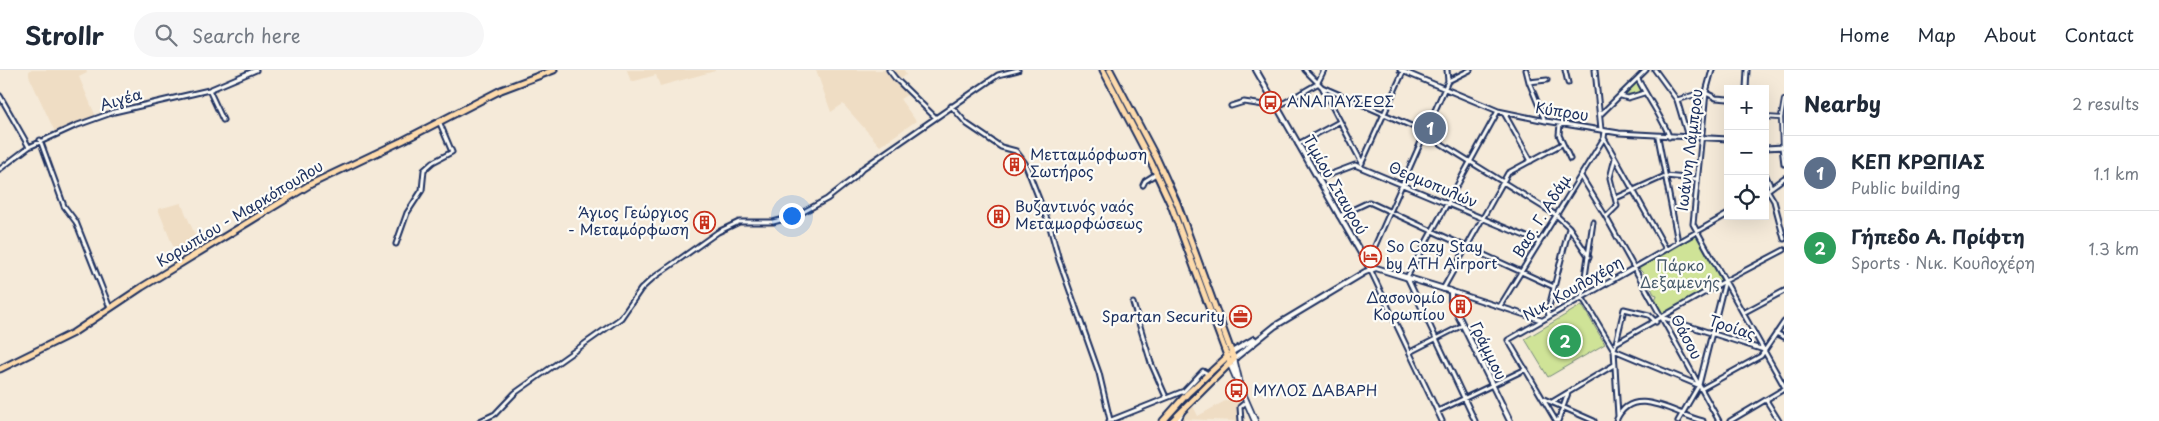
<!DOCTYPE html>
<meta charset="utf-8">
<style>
:root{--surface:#fff;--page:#f6f6f7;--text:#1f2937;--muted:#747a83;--line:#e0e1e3;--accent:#2563eb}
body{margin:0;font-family:"Playpen Sans",sans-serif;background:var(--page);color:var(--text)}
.controls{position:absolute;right:15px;top:15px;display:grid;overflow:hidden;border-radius:0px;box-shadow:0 5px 20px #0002}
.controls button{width:45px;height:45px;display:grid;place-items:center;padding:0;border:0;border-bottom:1px solid var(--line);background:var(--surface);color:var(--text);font:25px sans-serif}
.you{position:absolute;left:791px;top:145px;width:18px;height:18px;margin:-12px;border:4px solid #fff;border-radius:50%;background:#1a73e8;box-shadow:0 0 0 8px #1a73e833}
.badge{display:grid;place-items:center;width:32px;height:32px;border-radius:50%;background:var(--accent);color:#fff;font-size:16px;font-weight:700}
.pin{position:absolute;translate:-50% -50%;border:2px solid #fff;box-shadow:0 1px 5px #0006}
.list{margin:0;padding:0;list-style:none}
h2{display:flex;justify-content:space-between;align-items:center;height:65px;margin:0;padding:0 20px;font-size:21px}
h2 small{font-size:16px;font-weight:400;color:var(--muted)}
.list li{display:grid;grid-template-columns:32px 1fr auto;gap:15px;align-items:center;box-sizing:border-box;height:75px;padding:0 20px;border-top:1px solid var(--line)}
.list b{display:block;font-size:19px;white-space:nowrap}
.list p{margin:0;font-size:16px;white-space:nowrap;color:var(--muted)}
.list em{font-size:16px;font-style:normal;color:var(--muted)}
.icon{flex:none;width:28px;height:28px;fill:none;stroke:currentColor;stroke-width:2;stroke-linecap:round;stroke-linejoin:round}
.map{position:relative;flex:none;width:1784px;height:351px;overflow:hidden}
header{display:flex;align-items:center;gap:30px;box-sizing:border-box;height:70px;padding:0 25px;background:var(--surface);border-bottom:1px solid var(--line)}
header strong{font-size:24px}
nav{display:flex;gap:28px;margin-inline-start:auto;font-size:18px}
.search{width:350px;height:45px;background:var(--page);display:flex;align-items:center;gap:12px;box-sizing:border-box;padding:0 18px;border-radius:28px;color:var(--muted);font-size:19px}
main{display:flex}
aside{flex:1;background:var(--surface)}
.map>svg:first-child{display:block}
</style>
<header>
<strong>Strollr</strong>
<div class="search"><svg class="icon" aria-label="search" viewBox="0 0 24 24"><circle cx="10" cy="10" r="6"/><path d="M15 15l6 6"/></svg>Search here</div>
<nav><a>Home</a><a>Map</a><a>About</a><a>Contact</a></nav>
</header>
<main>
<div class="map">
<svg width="1784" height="351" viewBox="0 0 1784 351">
<rect width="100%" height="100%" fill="#f5ead9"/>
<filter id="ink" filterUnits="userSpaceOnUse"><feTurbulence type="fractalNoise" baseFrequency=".02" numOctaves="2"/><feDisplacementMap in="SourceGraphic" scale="10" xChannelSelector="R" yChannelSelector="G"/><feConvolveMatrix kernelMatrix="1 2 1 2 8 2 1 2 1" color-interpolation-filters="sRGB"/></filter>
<g filter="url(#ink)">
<path fill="#efddc4" d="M29,0H86L87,3L79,7L96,47L55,62L29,6Z
M627,0H715V1L660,16L656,5L631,12Z
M816,0H904L906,5L898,9L912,22L900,29L916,51L880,76L843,34L831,42Z
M181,133L200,176L179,191L158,139Z
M1240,325L1241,331L1238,338L1239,351L1182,349L1192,334L1198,346L1225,331Z"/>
<path fill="#cfe397" stroke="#75897a" d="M1637,11L1642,22L1622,25Z
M1696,165L1721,211L1663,245L1655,230L1657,225L1654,224L1644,204L1638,198Z
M1582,235L1605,274L1548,307L1525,269Z"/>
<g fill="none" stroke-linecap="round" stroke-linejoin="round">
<defs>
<path id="pedestrian" d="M1765,47L1781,48
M1782,77L1781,48L1784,30"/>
<path id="minor" d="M889,0L895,8L935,47
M1305,0L1322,17L1416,58L1556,145L1569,157L1589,187
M1400,0L1498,41L1546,51L1619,63L1728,69
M1447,0L1448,11
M1526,0L1529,12L1545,51
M1565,0L1568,13
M1595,0L1601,59
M1655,0L1677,30L1688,67
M1712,0L1706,22L1693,154L1784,316
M1638,9C1645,24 1667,55 1669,67
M1529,12L1547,10
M1317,14L1324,0
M1322,17L1362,93
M1746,19L1747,0
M209,20L223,50
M0,26L29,77
M1621,26L1628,28L1644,23
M1677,30L1704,22L1716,28L1728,29
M951,36L967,54L1001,77L1016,81L1025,93L1050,157L1059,190L1099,303L1110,350
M1231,36L1244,32L1277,37L1317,14
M1504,43L1531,91
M1600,45L1646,0
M1560,54L1559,65L1570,89
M1605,61L1604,68L1666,179
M1658,67L1678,172
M40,70L64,136L76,152L110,238
M1298,74L1339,52
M1782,77L1784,94
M1765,78L1784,77
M1615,88L1610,108L1617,136L1606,147L1719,351
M1360,97L1403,2
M0,99L29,77L75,56L114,42L209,20L256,0
M1765,104L1771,117
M1581,106L1606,147
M1318,109L1355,95L1539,172
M1143,115L1145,111L1156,104
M1768,121L1774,131L1784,169
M1765,122L1784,108
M1616,128L1665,106L1697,109
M1339,146L1369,132L1554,217
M1593,152L1582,227L1614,280L1618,346
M396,174L407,143L422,120L424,100L433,92L452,82L439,51
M1367,194L1448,11L1470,0
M1370,199L1442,351
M1443,219L1508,103L1562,74
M1451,221L1541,250
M1133,233L1151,293L1166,327
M1500,236L1604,68
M1743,243L1784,221
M1549,246L1548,241L1569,158
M1664,248L1764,280
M1776,263L1784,267
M1616,273L1624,239L1649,245L1656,252
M1614,279L1616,273L1725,211L1784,180
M1614,280L1698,315
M1410,282L1463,255
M1701,319L1761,286L1784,252
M1544,329L1594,351
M1766,330L1779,351
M1552,332L1614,295
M1438,341L1526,299
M480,351L495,344L515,323L621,248L641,219L653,208L718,162L739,152H773L796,146L827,129L854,108L863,98L998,5L1018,0
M1109,351L1184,321L1203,301L1208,304
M1178,351L1182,343
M1241,351L1240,337L1246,332
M1475,351L1407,207L1498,41
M1556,351L1508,270L1728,144
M1558,351L1568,323
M1616,351C1632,312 1676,345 1703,351
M1678,351L1699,315L1725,211
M1730,351L1784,319"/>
<path id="tertiary" d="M1256,0L1370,199
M1232,282L1254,269
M1234,289L1275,256L1365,202L1376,198L1451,221V231L1510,351"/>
<path id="secondary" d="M1234,289L1239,310
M1230,294L1255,351"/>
<path id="primary" d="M1103,0L1151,92L1171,135L1230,294
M1110,0L1157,89L1177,133L1234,289L1172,351
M0,299L73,263L142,217L311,114L402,71L501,20L554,0
M1163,351L1187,324L1228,286"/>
</defs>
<use href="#pedestrian" stroke="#1b2f5e" stroke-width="6"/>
<use href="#minor" stroke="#1b2f5e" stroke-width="7"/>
<use href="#tertiary" stroke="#1b2f5e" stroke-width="8"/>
<use href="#secondary" stroke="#1b2f5e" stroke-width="8"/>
<use href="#primary" stroke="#1b2f5e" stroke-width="9"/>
<use href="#pedestrian" stroke="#fdfcf7" stroke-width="2.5"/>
<use href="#minor" stroke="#fdfcf7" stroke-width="3"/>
<use href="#tertiary" stroke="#fdfcf7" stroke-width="4"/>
<use href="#secondary" stroke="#fdfcf7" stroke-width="4.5"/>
<use href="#primary" stroke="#fedbac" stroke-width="5"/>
</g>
</g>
<defs>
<symbol id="bus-ring" viewBox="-11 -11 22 22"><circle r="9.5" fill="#fdfcf7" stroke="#c8321e" stroke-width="1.5"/><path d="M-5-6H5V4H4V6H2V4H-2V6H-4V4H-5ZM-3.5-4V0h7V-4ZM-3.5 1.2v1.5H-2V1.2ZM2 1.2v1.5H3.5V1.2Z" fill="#c8321e"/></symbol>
<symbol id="building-ring" viewBox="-11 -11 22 22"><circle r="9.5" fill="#fdfcf7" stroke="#c8321e" stroke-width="1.5"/><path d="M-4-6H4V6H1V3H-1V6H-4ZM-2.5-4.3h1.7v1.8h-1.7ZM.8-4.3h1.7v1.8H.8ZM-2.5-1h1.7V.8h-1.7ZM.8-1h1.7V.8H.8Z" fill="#c8321e"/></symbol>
<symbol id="hotel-ring" viewBox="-11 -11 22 22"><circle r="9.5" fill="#fdfcf7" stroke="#c8321e" stroke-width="1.5"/><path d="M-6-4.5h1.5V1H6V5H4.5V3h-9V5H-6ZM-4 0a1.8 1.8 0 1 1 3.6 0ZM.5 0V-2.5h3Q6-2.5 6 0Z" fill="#c8321e"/></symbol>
<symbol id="office-ring" viewBox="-11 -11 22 22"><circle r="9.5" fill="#fdfcf7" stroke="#c8321e" stroke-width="1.5"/><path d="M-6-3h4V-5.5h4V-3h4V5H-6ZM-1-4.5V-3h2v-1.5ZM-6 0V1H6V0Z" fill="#c8321e"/></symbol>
</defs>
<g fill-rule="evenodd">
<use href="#bus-ring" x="1258" y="20" width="25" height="25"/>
<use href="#building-ring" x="1002" y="82" width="25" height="25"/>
<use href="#building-ring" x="986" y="134" width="25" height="25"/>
<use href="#building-ring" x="692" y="140" width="25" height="25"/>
<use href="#hotel-ring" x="1358" y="174" width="25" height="25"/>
<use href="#building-ring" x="1448" y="224" width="25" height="25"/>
<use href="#office-ring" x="1228" y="234" width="25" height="25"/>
<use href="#bus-ring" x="1224" y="308" width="25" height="25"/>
</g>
<g text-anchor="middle" stroke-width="4.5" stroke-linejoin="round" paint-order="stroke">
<g font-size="15" fill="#1b2f5e" stroke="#fdfcf7">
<text transform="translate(121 30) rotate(-16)" y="5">Αιγέα</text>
<text transform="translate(1562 42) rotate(9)" y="5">Κύπρου</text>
<text transform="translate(1690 80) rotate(-83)" y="5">Ιωάννη Λάμπρου</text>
<text transform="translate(1335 115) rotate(60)" y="5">Τιμίου Σταυρού</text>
<text transform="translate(1433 115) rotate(23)" y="5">Θερμοπυλών</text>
<text transform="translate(240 144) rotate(-31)" y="5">Κορωπίου - Μαρκόπουλου</text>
<text transform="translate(1542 146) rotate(-58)" y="5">Βασ. Γ. Αδάμ</text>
<text transform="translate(1573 219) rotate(-30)" y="5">Νικ. Κουλοχέρη</text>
<text transform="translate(1732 258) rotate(18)" y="5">Τροίας</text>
<text transform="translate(1686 267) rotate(62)" y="5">Θάσου</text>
<text transform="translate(1488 281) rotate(64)" y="5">Γράμμου</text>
</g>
<g font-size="15" fill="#1b2f5e" stroke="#fdfcf7" text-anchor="start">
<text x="1287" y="37">ΑΝΑΠΑΥΣΕΩΣ</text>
<text x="1030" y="90">Μετταμόρφωση<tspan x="1030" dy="17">Σωτήρος</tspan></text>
<text x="1015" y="142">Βυζαντινός ναός<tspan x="1015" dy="17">Μεταμορφώσεως</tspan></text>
<text x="689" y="148" text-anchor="end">Άγιος Γεώργιος<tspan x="689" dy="17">- Μεταμόρφωση</tspan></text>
<text x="1386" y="182">So Cozy Stay<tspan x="1386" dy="17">by ATH Airport</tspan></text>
<text x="1445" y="233" text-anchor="end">Δασονομίο<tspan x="1445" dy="17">Κορωπίου</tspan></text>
<text x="1225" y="252" text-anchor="end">Spartan Security</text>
<text x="1253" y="326">ΜΥΛΟΣ ΔΑΒΑΡΗ</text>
</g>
<g font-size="15" fill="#485c6c" stroke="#fdfcf7">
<text x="1680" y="201">Πάρκο<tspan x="1680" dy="17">Δεξαμενής</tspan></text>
</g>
</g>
</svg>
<div class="controls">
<button>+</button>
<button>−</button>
<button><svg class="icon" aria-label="locate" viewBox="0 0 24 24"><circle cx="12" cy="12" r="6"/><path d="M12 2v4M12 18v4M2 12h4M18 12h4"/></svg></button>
</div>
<div class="you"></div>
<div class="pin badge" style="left:1430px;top:58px;background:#5c6f8a">1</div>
<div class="pin badge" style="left:1565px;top:271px;background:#2e9e5b">2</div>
</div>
<aside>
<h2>Nearby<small>2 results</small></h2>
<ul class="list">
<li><span class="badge" style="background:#5c6f8a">1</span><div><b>ΚΕΠ ΚΡΩΠΙΑΣ</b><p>Public building</p></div><em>1.1 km</em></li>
<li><span class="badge" style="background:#2e9e5b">2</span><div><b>Γήπεδο Α. Πρίφτη</b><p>Sports · Νικ. Κουλοχέρη</p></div><em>1.3 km</em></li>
</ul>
</aside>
</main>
